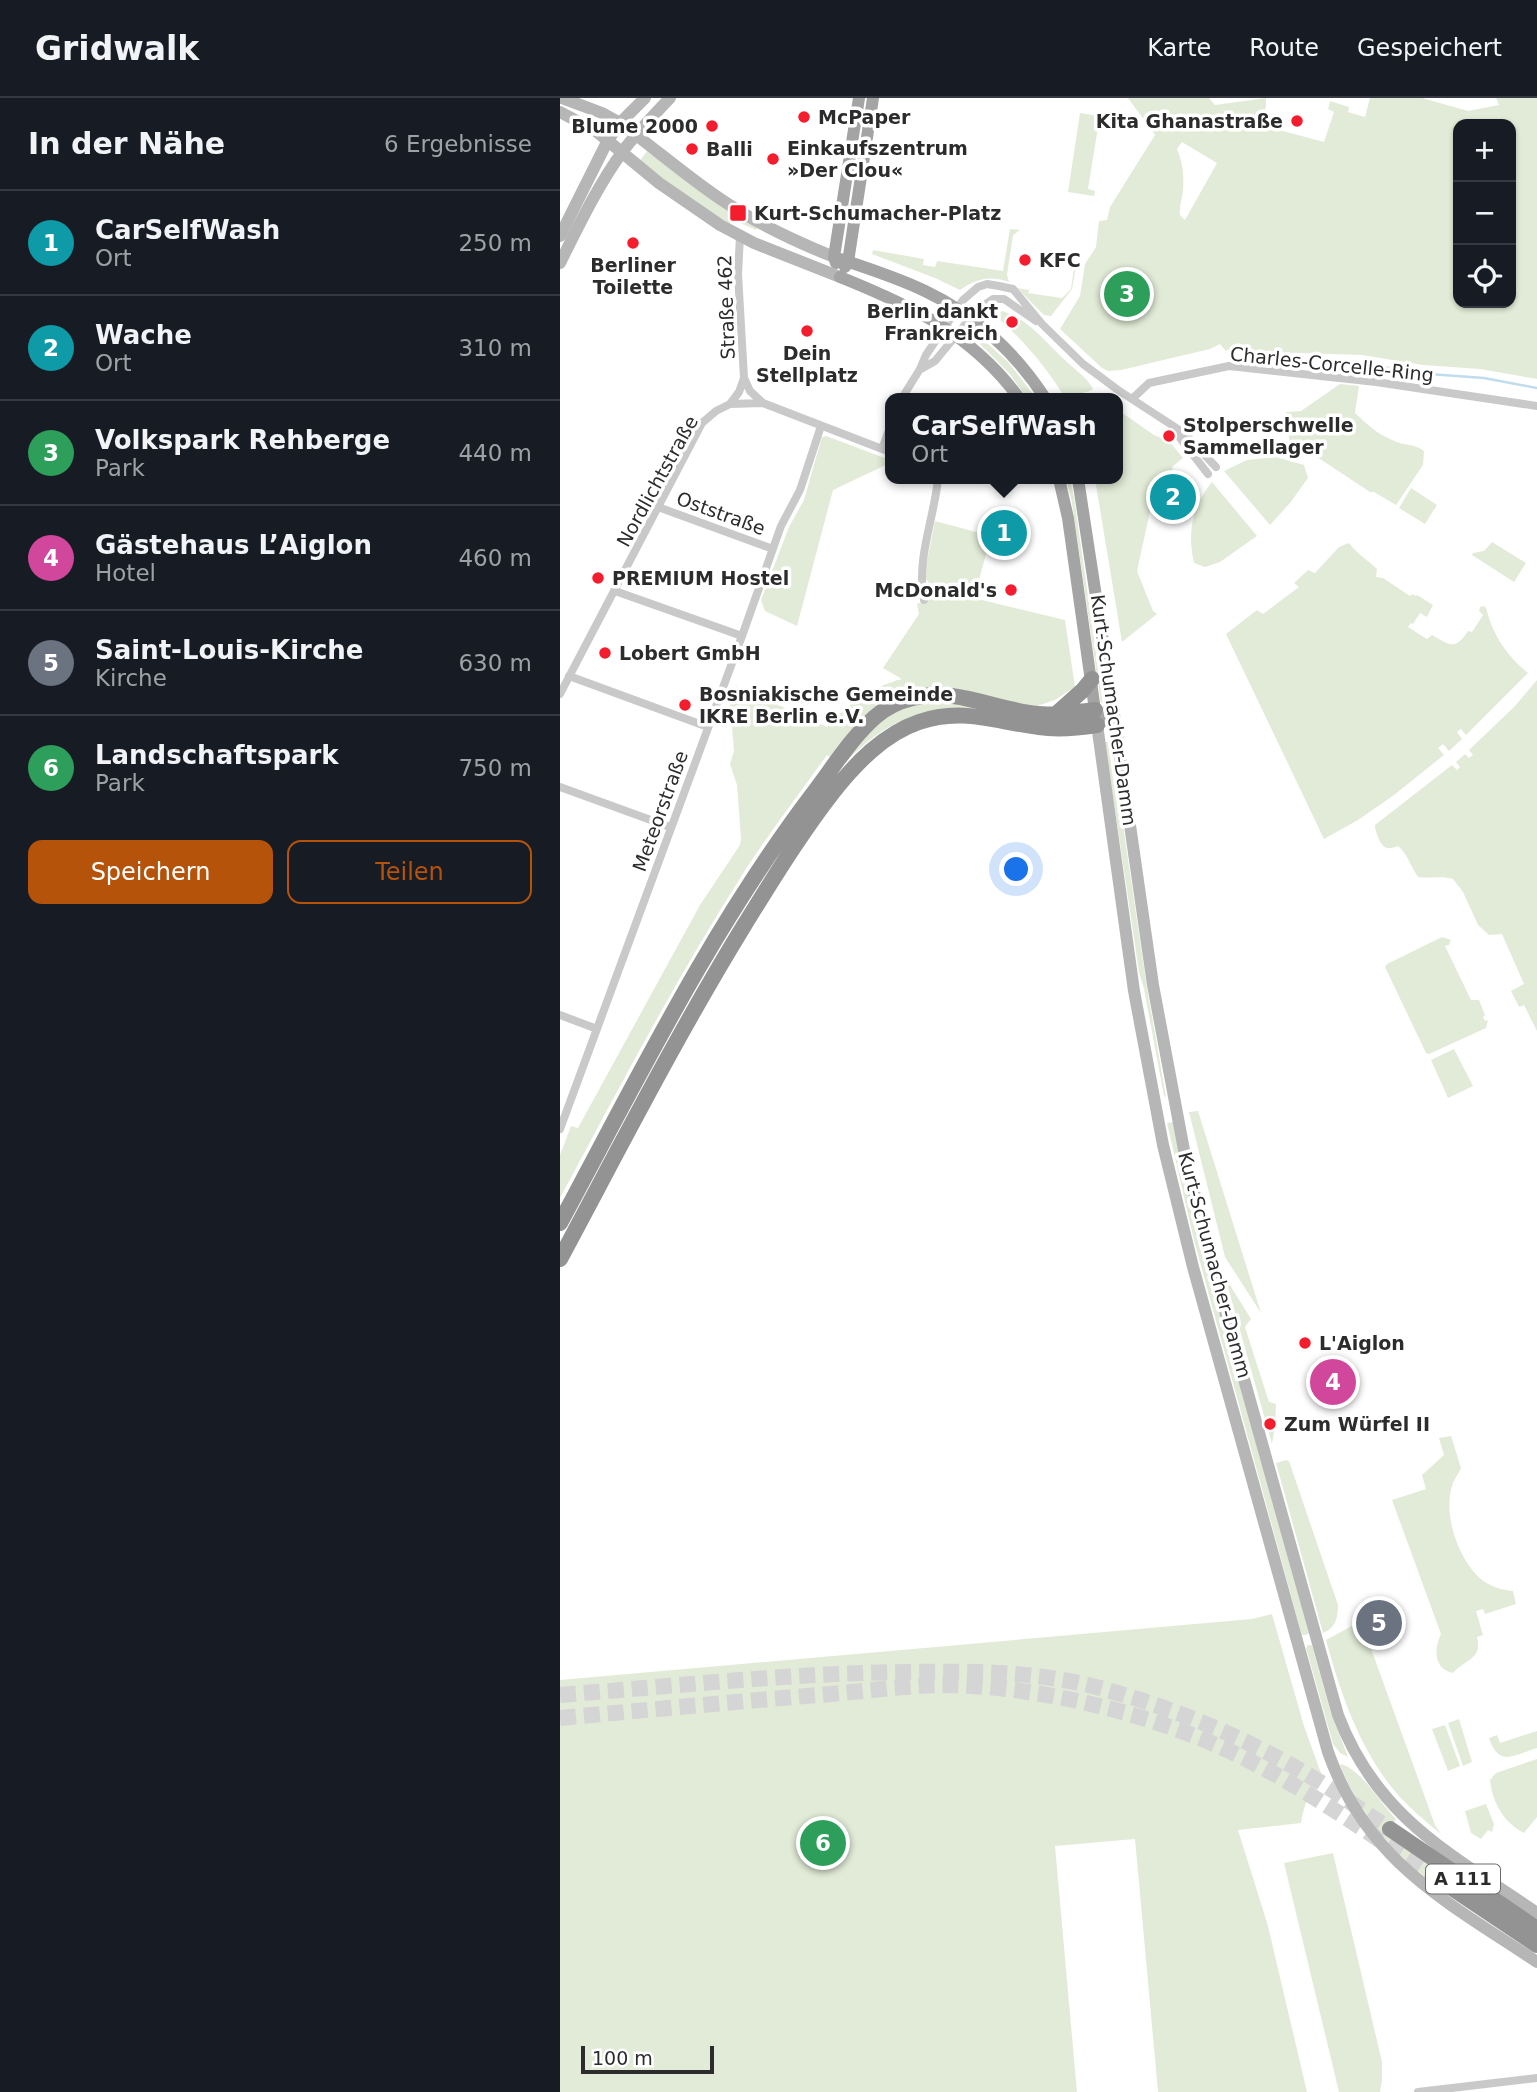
<!DOCTYPE html>
<html lang="de">
<meta charset="utf-8">
<style>
:root{--surface:#171b24;--page:#242831;--text:#f1f3f6;--muted:#9ea1a6;--line:#363941;--accent:#b45309}
body{margin:0;font-family:"DejaVu Sans",sans-serif;background:var(--page);color:var(--text)}
.controls{position:absolute;right:21px;top:21px;display:grid;overflow:hidden;border-radius:14px;box-shadow:0 2px 5px #0004}
.controls button{width:63px;height:63px;display:grid;place-items:center;padding:0;border:0;border-bottom:2px solid var(--line);background:var(--surface);color:var(--text);font:35px sans-serif}
.scale{position:absolute;left:21px;bottom:18px;width:133px;box-sizing:border-box;padding-left:7px;border:4px solid #2c2c2c;border-top:0;font-size:19px;line-height:24px;white-space:nowrap;color:#2c2c2c;-webkit-text-stroke:5px #fff;paint-order:stroke}
.you{position:absolute;left:457px;top:772px;width:24px;height:24px;margin:-18px;border:5px solid #fff;border-radius:50%;background:#1a73e8;box-shadow:0 0 0 10px #1a73e833}
.badge{display:grid;place-items:center;width:46px;height:46px;border-radius:50%;background:var(--accent);color:#fff;font-size:23px;font-weight:700}
.pin{position:absolute;translate:-50% -50%;border:4px solid #fff;box-shadow:0 2px 7px #0006}
.popup{position:absolute;left:325px;top:295px;width:238px;height:91px;box-sizing:border-box;display:grid;place-content:center;border-radius:14px;background:var(--surface);filter:drop-shadow(0 2px 5px #0005);font-size:23px;white-space:nowrap;color:var(--muted)}
.popup b{font-size:26px;color:var(--text)}
.popup::after{content:'';position:absolute;left:50%;top:100%;margin-left:-14px;border:14px solid transparent;border-top-color:var(--surface)}
.list{margin:0;padding:0;list-style:none}
h2{display:flex;justify-content:space-between;align-items:center;height:91px;margin:0;padding:0 28px;font-size:30px}
h2 small{font-size:23px;font-weight:400;color:var(--muted)}
.list li{display:grid;grid-template-columns:46px 1fr auto;gap:21px;align-items:center;box-sizing:border-box;height:105px;padding:0 28px;border-top:2px solid var(--line)}
.list b{display:block;font-size:26px;white-space:nowrap}
.list p{margin:0;font-size:23px;white-space:nowrap;color:var(--muted)}
.list em{font-size:23px;font-style:normal;color:var(--muted)}
.actions{display:flex;gap:14px;padding:21px 28px}
.actions a{flex:1;padding:16px 0;border:2px solid var(--accent);border-radius:14px;text-align:center;font-size:24px;color:var(--accent)}
.actions .main{background:var(--accent);color:#fff}
.icon{flex:none;width:38px;height:38px;fill:none;stroke:currentColor;stroke-width:2;stroke-linecap:round;stroke-linejoin:round}
.map{position:relative;flex:none;width:977px;height:1994px;overflow:hidden}
header{display:flex;align-items:center;gap:42px;box-sizing:border-box;height:98px;padding:0 35px;background:var(--surface);border-bottom:2px solid var(--line)}
header strong{font-size:33px}
nav{display:flex;gap:38px;margin-inline-start:auto;font-size:24px}
main{display:flex}
aside{flex:1;background:var(--surface)}
.map>svg:first-child{display:block}
</style>
<header>
<strong>Gridwalk</strong>
<nav><a>Karte</a><a>Route</a><a>Gespeichert</a></nav>
</header>
<main>
<aside>
<h2>In der Nähe<small>6 Ergebnisse</small></h2>
<ul class="list">
<li><span class="badge" style="background:#0f9aa8">1</span><div><b>CarSelfWash</b><p>Ort</p></div><em>250 m</em></li>
<li><span class="badge" style="background:#0f9aa8">2</span><div><b>Wache</b><p>Ort</p></div><em>310 m</em></li>
<li><span class="badge" style="background:#2e9e5b">3</span><div><b>Volkspark Rehberge</b><p>Park</p></div><em>440 m</em></li>
<li><span class="badge" style="background:#d1479c">4</span><div><b>Gästehaus L’Aiglon</b><p>Hotel</p></div><em>460 m</em></li>
<li><span class="badge" style="background:#6b7280">5</span><div><b>Saint-Louis-Kirche</b><p>Kirche</p></div><em>630 m</em></li>
<li><span class="badge" style="background:#2e9e5b">6</span><div><b>Landschaftspark</b><p>Park</p></div><em>750 m</em></li>
</ul>
<div class="actions"><a class="main">Speichern</a><a>Teilen</a></div>
</aside>
<div class="map">
<svg width="977" height="1994" viewBox="0 0 977 1994">
<rect width="100%" height="100%" fill="#fff"/>
<path fill="#e2ebd7" fill-rule="evenodd" d="M568,0H649L655,7L706,0V8L701,27L764,44L774,14L768,11L770,3L789,9L788,14L805,19L810,0H862L908,13L939,7L936,0H977V281L920,271L863,267L802,257L682,253L677,246L666,253L660,246L650,251L561,272L548,273L542,270L500,231L520,198L525,166L536,149L539,123L547,122L550,109L595,37ZM898,26H951V205H898ZM622,44L657,65L625,122L620,117C619,109 622,101 623,93C624,78 623,65 617,51Z
M520,15L545,19L546,24L539,23L528,91L535,93L534,98L508,94Z
M87,53L197,130L196,132L178,124L180,120L175,118L170,126L135,105L79,64Z
M450,131L460,132L453,137L447,177L449,184C429,177 416,181 400,192L375,180L312,156L313,152L364,161L363,167L375,169L377,163L443,173Z
M515,164H517L512,191L491,218L484,217L457,190L469,192L471,189L468,195L502,200L511,191Z
M442,213C469,221 486,245 506,263C515,272 527,279 533,291L530,293L505,300C487,270 465,244 438,220V217Z
M420,239L448,264L476,300H467L449,275L417,243Z
M780,286L799,288L795,315C807,326 817,336 832,342C844,348 853,345 864,353L863,367L836,407L814,394H810L751,355L730,348L726,314L741,313Z
M558,312L594,337L609,343L623,360L612,369L614,376L617,378L609,394L603,412L591,409L577,473L593,513L597,516L562,544L535,381H558Z
M266,338L330,362V365L273,392L237,528L205,513L201,502L229,429L244,402L262,339Z
M716,359L744,367L748,380L730,405L710,427L664,373L687,362Z
M506,381H510L514,399L543,605H541L512,405Z
M652,384L697,438L660,464L645,469L634,465C627,435 632,408 652,384Z
M851,390L877,407L865,426L839,410Z
M375,423L431,438L414,500L505,522L515,589L512,593L510,592L495,602L471,610L354,593L273,661L267,657C239,696 210,734 184,774C117,879 59,990 0,1100V1057L11,1028L18,1030L140,807L180,747L181,741L177,687L170,666L174,653L170,606L176,588L267,629C289,605 311,589 342,581L323,570L359,516L357,506L372,500L369,485L364,478Z
M932,444L966,465L954,484L912,457L913,455L924,453Z
M789,445C795,454 809,463 817,471L816,479L823,480L850,498L852,496L856,498L857,497L873,507L867,519L860,515L853,526L851,525L848,529L867,541L872,537C890,547 895,553 908,533L912,534L923,517L919,513L920,509L924,508L926,510C933,537 946,557 968,575L906,637L901,631L897,634L902,641L889,653L883,646L878,650L884,657L834,697L798,722L764,741L666,536L697,512L703,516L739,489L734,485L748,472L755,475L779,449Z
M977,582V933L964,907L959,909L951,893L964,886L942,836L929,837L918,827L903,794L893,781C882,777 870,781 858,779C851,769 847,755 838,748C834,749 831,751 827,750C820,748 815,733 815,727L892,667L897,672L900,669L896,664L905,656L909,660L913,657L909,652L954,609Z
M372,602L419,610C360,609 326,622 285,665L304,637L334,613Z
M545,644H548L556,701L561,714L587,890L606,999L604,998L584,891L579,874Z
M882,839L891,842L889,847L885,848L886,850L911,902H919L925,917L923,919L925,923L928,922L926,930L869,956L866,955L825,869L827,866Z
M894,951L913,988L888,1000L871,962Z
M638,1013L701,1215L665,1159L629,1014Z
M613,1024L632,1111L749,1535L746,1537H742L741,1534L634,1142L607,1025Z
M665,1179L691,1221L685,1229L709,1304L716,1306L715,1329L712,1346Z
M891,1338L901,1370C899,1375 895,1380 893,1385C882,1415 898,1462 922,1482C932,1489 941,1492 953,1493L956,1506L925,1516L923,1511L916,1513L923,1537L917,1539C923,1561 905,1561 893,1575C873,1570 874,1551 881,1536L832,1402L866,1391L862,1377L884,1357L879,1340Z
M726,1362L729,1363L778,1507C778,1519 776,1530 763,1535L716,1365Z
M712,1516L744,1628L762,1678C749,1693 744,1707 741,1725L678,1732L708,1828L747,1994H598L575,1741L495,1748L517,1994H0V1582L692,1521Z
M801,1523L875,1727L881,1736C864,1722 847,1708 833,1691C799,1649 780,1594 766,1542Z
M748,1547H752L771,1615L788,1659L780,1655L773,1646L746,1550Z
M899,1621L912,1664L903,1668L888,1625Z
M885,1627L900,1668L888,1673L872,1631Z
M977,1633V1650C954,1657 939,1670 929,1640L937,1637L940,1645Z
M977,1661V1719L964,1735C944,1725 932,1704 930,1682L936,1675Z
M781,1666C803,1673 819,1704 836,1721L826,1737L883,1775L876,1787C833,1757 800,1716 780,1667Z
M926,1706L934,1726L932,1734L928,1732L921,1741L911,1735L905,1713Z
M773,1755L822,1964V1982L820,1994H779L724,1765Z"/>
<g fill="none" stroke-linecap="round" stroke-linejoin="round">
<path stroke="#c1dced" stroke-width="2.5" d="M808,266L855,275L924,280L977,290"/>
<path stroke="#d5d5d5" stroke-width="16" stroke-dasharray="16 8" stroke-linecap="butt" d="M0,1597C116,1588 232,1575 348,1574C415,1573 482,1573 547,1592C620,1612 690,1642 755,1681C781,1697 805,1715 830,1731
M0,1620C86,1612 172,1604 259,1597C299,1594 340,1588 380,1587C471,1587 581,1613 663,1650C740,1685 809,1736 880,1782"/>
<path stroke="#c9c9c9" stroke-width="8" d="M180,138L178,176L184,280L190,293L203,305
M361,271L375,263L417,212L433,201H444L476,223
M342,300L360,271L366,257L403,202L418,189L427,186L439,188L453,191L482,226L523,266L558,292L624,335L656,369
M572,301L589,285L669,268L816,284L977,308
M170,306L179,294L184,280
M613,331L648,376
M322,351L330,329
M98,409L213,451
M55,493L182,538
M364,502C356,461 374,421 378,381
M9,578L148,629
M0,596L142,325L156,313L170,306L203,305L330,354
M0,689L110,729
M0,917L37,931
M0,1031L182,538L221,428L240,392L261,328
M858,1994L977,1980"/>
<path stroke="#b6b6b6" stroke-width="12" d="M2,0L42,15L60,25C93,49 125,77 159,100C194,124 234,143 274,159
M0,14L36,33L99,85L160,127L194,145L280,179
M0,138L48,42L60,25L85,0
M0,165C19,127 38,87 63,53C77,34 94,17 110,0
M546,614L554,616L593,887L624,1052L649,1156L778,1617C817,1720 891,1756 977,1815
M536,619L574,893L603,1047L633,1169L768,1654C807,1764 886,1803 977,1864"/>
<path stroke="#a4a4a4" stroke-width="12" d="M274,159C304,169 336,179 365,193C414,216 456,255 485,300
M276,165L274,159L299,0
M285,169L288,164L313,0
M280,179C352,208 412,236 459,300
M499,381L508,420L535,612
M518,381L554,616L537,627"/>
<path stroke="#939393" stroke-width="16" d="M495,617L522,593L532,581
M0,1125C78,980 152,829 252,697C272,671 291,640 315,619C325,610 340,603 353,600C396,589 435,612 478,616C497,618 516,614 535,612
M0,1161C60,1049 118,935 185,826C213,781 241,735 273,694C296,665 324,636 359,624C402,609 436,624 479,629C498,632 518,630 537,627
M830,1731L977,1831
M880,1782L977,1847"/>
</g>
<g fill="#f41d2d" stroke="#fff" stroke-width="2.5">
<circle cx="244" cy="19" r="7"/>
<circle cx="737" cy="23" r="7"/>
<circle cx="152" cy="28" r="7"/>
<circle cx="132" cy="51" r="7"/>
<circle cx="213" cy="61" r="7"/>
<rect x="169" y="106" width="18" height="18" rx="3.5"/>
<circle cx="73" cy="145" r="7"/>
<circle cx="465" cy="162" r="7"/>
<circle cx="452" cy="224" r="7"/>
<circle cx="247" cy="233" r="7"/>
<circle cx="609" cy="338" r="7"/>
<circle cx="38" cy="480" r="7"/>
<circle cx="451" cy="492" r="7"/>
<circle cx="45" cy="555" r="7"/>
<circle cx="125" cy="607" r="7"/>
<circle cx="745" cy="1245" r="7"/>
<circle cx="710" cy="1326" r="7"/>
</g>
<g text-anchor="middle" stroke-width="7" stroke-linejoin="round" paint-order="stroke">
<rect fill="#fff" stroke="#6b6b6b" stroke-width="2" x="866" y="1766.5" width="74" height="29" rx="5"/>
<g font-size="18" font-weight="bold" fill="#2c2c2c">
<text x="903" y="1787">A 111</text>
</g>
<g font-size="19" font-weight="bold" fill="#2c2c2c" stroke="#fff" text-anchor="start">
<text x="258" y="26">McPaper</text>
<text x="723" y="30" text-anchor="end">Kita Ghanastraße</text>
<text x="138" y="35" text-anchor="end">Blume 2000</text>
<text x="227" y="57">Einkaufszentrum<tspan x="227" dy="22">»Der Clou«</tspan></text>
<text x="146" y="58">Balli</text>
<text x="194" y="122">Kurt-Schumacher-Platz</text>
<text x="479" y="169">KFC</text>
<text x="73" y="174" text-anchor="middle">Berliner<tspan x="73" dy="22">Toilette</tspan></text>
<text x="438" y="220" text-anchor="end">Berlin dankt<tspan x="438" dy="22">Frankreich</tspan></text>
<text x="247" y="262" text-anchor="middle">Dein<tspan x="247" dy="22">Stellplatz</tspan></text>
<text x="623" y="334">Stolperschwelle<tspan x="623" dy="22">Sammellager</tspan></text>
<text x="52" y="487">PREMIUM Hostel</text>
<text x="437" y="499" text-anchor="end">McDonald's</text>
<text x="59" y="562">Lobert GmbH</text>
<text x="139" y="603">Bosniakische Gemeinde<tspan x="139" dy="22">IKRE Berlin e.V.</tspan></text>
<text x="759" y="1252">L'Aiglon</text>
<text x="724" y="1333">Zum Würfel II</text>
</g>
<g font-size="19" fill="#2c2c2c" stroke="#fff">
<text transform="translate(166 209) rotate(-92)" y="7">Straße 462</text>
<text transform="translate(772 266) rotate(6)" y="7">Charles-Corcelle-Ring</text>
<text transform="translate(97 383) rotate(-61)" y="7">Nordlichtstraße</text>
<text transform="translate(161 415) rotate(20)" y="7">Oststraße</text>
<text transform="translate(554 612) rotate(82)" y="7">Kurt-Schumacher-Damm</text>
<text transform="translate(100 713) rotate(-70)" y="7">Meteorstraße</text>
<text transform="translate(655 1167) rotate(75)" y="7">Kurt-Schumacher-Damm</text>
</g>
</g>
</svg>
<div class="controls">
<button>+</button>
<button>−</button>
<button><svg class="icon" aria-label="locate" viewBox="0 0 24 24"><circle cx="12" cy="12" r="6"/><path d="M12 2v4M12 18v4M2 12h4M18 12h4"/></svg></button>
</div>
<div class="scale">100 m</div>
<div class="you"></div>
<div class="pin badge" style="left:444px;top:435px;background:#0f9aa8">1</div>
<div class="popup"><b>CarSelfWash</b>Ort</div>
<div class="pin badge" style="left:613px;top:399px;background:#0f9aa8">2</div>
<div class="pin badge" style="left:567px;top:196px;background:#2e9e5b">3</div>
<div class="pin badge" style="left:773px;top:1284px;background:#d1479c">4</div>
<div class="pin badge" style="left:819px;top:1525px;background:#6b7280">5</div>
<div class="pin badge" style="left:263px;top:1745px;background:#2e9e5b">6</div>
</div>
</main>
